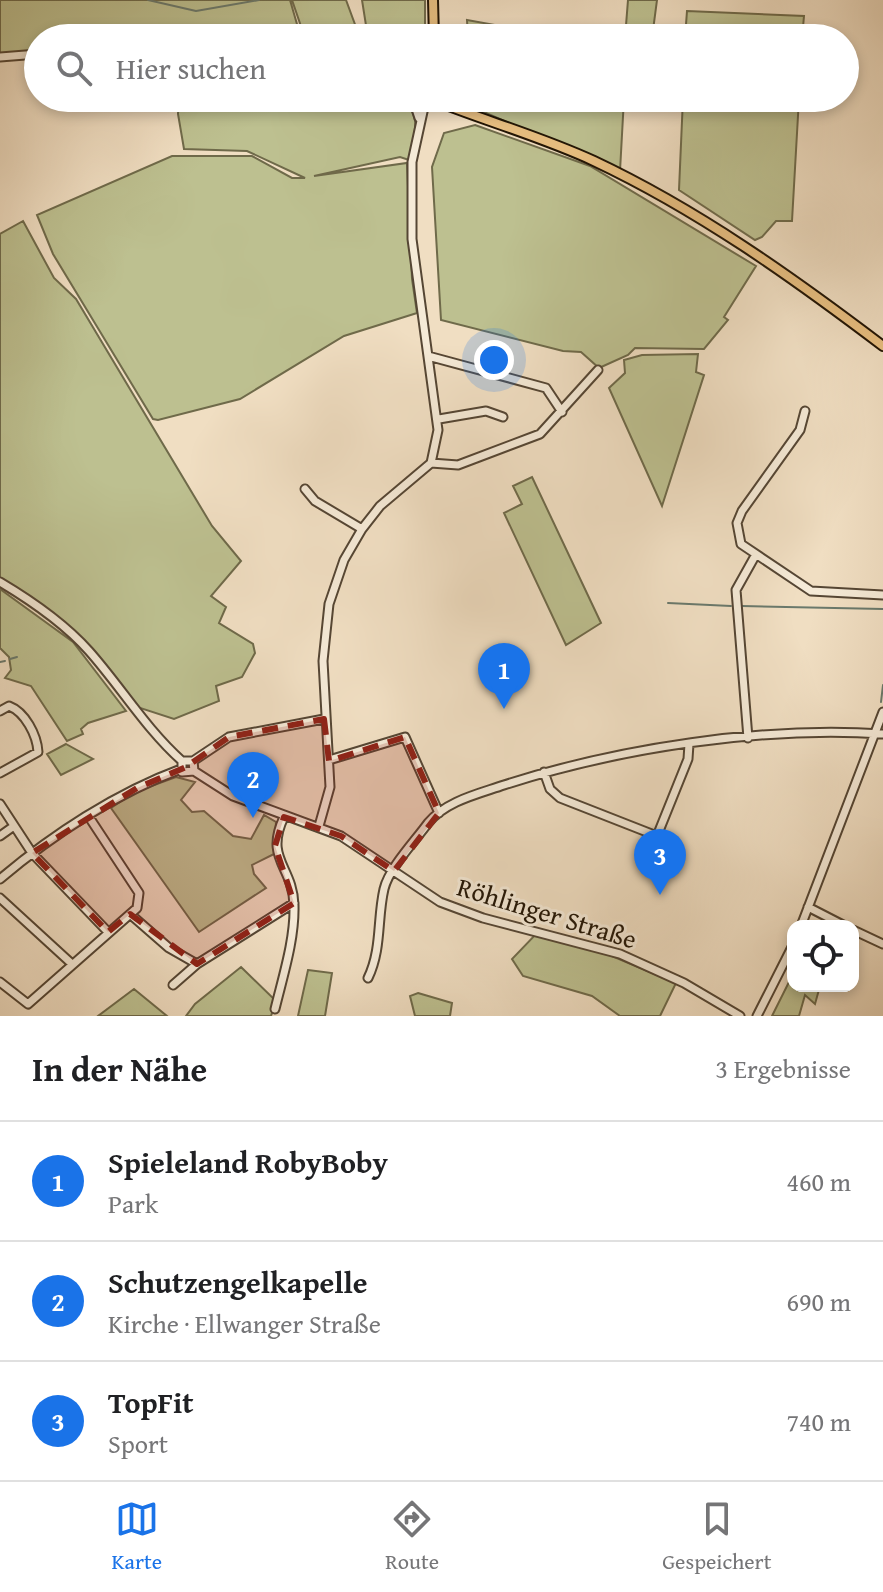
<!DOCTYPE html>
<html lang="de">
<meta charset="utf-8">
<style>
:root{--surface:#fff;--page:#f2f2f2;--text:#202124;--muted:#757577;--line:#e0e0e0;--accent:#1a73e8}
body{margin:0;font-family:"Gentium Book Plus",serif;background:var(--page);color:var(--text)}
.controls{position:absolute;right:24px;bottom:24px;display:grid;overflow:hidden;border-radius:16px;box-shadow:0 4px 12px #0003}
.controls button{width:72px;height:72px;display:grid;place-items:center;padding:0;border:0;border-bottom:2px solid var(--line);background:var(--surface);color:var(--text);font:40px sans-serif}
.you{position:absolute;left:494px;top:360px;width:28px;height:28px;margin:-20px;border:6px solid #fff;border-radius:50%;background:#1a73e8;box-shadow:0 0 0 12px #1a73e833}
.badge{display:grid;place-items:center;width:52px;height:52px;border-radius:50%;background:var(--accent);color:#fff;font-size:26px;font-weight:700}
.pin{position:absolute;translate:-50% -66px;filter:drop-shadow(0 2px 4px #0008)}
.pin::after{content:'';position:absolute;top:42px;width:28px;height:24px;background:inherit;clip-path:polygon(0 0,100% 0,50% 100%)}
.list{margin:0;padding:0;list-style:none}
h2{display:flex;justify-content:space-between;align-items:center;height:104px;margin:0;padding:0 32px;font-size:34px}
h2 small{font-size:26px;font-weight:400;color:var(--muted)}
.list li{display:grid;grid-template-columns:52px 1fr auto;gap:24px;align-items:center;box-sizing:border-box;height:120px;padding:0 32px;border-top:2px solid var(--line)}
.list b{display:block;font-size:30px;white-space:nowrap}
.list p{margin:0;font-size:26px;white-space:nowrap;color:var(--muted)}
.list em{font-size:26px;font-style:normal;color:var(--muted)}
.icon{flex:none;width:44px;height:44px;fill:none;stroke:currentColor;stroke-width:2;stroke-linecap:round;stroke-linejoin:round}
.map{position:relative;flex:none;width:883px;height:1016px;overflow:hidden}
.search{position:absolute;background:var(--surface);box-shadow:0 4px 12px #0003;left:24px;right:24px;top:24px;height:88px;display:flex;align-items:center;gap:20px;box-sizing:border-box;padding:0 28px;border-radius:44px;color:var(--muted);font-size:30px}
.sheet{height:464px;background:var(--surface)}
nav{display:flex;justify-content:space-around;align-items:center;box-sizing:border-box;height:112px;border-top:2px solid var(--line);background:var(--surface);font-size:22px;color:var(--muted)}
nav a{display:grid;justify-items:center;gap:4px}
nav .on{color:var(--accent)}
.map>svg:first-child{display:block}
</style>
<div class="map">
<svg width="883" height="1016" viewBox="0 0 883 1016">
<rect width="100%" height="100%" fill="#f0dec2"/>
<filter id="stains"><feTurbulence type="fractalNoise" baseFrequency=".0025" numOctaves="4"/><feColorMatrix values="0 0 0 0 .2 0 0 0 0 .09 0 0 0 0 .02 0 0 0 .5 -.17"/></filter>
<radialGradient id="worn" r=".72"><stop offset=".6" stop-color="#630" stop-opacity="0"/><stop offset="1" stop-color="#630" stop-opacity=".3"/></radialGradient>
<path fill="#bdc090" stroke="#6f6a4a" stroke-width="2" d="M0,0H290L301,38H38V51L0,54Z
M292,0H346L360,38H305Z
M362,0H425V38H368Z
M628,0H657L652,38H625Z
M687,11L804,16L802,38H685Z
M467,20L566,38H468Z
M179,98H399C424,113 414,135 409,160L400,157L314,176L407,163L412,279L417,313L344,336L240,399L158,420L153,419L53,254L37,215L172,156H252L292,178H305L247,151L184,149L178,114Z
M458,98H624L620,171L456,100Z
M683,98H799L792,221H776L762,237L755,240L679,190Z
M475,125L590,166L756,266L724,317L728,320L704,349L635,348L628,355L599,368L581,352L563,351L441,320L432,167L444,133Z
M23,221L54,278L76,299L212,526L241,561L211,596L226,607L219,623L253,644L255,653L242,677L216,686L219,701L174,719L137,707L87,644L49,612L0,579V234Z
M698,354L696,372L704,375L662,506L609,388L625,373L624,360L642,355Z
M532,477L601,623L566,645L504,513L522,504L513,486Z
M0,589L73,642L126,711L88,723L81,729L83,734L67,741L31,686L5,678L11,670L9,657L0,648Z
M66,744L93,759L61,775L47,754Z
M176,777L195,782L181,800L192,812L204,811L233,836L251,839L264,815L276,822L274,854L252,865L254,874L266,888L199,932L111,808L135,792Z
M536,934L600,951L676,983L660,1016H620L592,996L523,976L512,959Z
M241,967L276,1001L271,1016H186L195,1004Z
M308,970L332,973L325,1016H298Z
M793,974V986H820L815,1004L805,995L799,1016H772Z
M134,989L167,1016H98Z
M418,993L452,1003L450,1016H415L410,996Z"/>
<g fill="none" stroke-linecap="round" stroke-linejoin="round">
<path stroke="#6a796c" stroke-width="2" d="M148,0L196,11L259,0
M668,603L731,606
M742,606L883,609
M10,659L17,657
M0,662L5,661
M881,702L883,685"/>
<defs>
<path id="minor" d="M0,57L38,54
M406,98L414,103L419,118
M428,356L546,388L562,412
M805,411L800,430L742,511L737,523L741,544L811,591L883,595
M439,419L486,411L503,417
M431,463L458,465L540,434L598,370
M305,489L315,501L362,529
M0,582C32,601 64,623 89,651C121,687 146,729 182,761
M0,711L9,706C25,712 37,735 38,752L0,773
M748,738L736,590L755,556
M329,760L405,737L439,813
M193,761L229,737L324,719
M194,771L193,761H182V772L194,771L233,796L341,836L440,902L483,918L620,954L684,983L740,1016
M544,772L550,789L560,798L657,836L688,759L689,744
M0,804L32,853L108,932
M319,826L330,787L323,661L329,604L344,560L362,529L380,506L431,463L438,430L412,239V162L426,98
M0,836L14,826
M0,879C52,835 116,793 181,769
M0,898L72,964
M808,907L845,926
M130,914L169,948L197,964L294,903
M801,926L883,712
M853,930L883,944
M368,978C382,949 377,919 384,889C389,868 415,841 428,823C446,801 478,794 504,785C619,748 762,726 883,734
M0,982L28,1004L137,908L139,893L89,817
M173,985L197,964
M275,1009C283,976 295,939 294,905C293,866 264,859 284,817
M757,1016L793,945"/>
<path id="major" d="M433,0L434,38
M428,98C482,120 540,136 594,161C698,210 792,277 883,346"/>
</defs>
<use href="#minor" stroke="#554634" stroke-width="11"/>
<use href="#major" stroke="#211404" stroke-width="12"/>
<use href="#minor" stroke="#f5ead7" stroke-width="7"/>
<use href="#major" stroke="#e8bf81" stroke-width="8"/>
</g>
<path fill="#8f2418" fill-opacity="0.2" stroke="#8f2418" stroke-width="6" stroke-dasharray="16 10" stroke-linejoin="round" d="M324,719L329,761L405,737L439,813L394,871L341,836L284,817L275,846L294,903L197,964L130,914L108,932L32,853L137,788L186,767L229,737Z"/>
<g text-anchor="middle" stroke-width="6" stroke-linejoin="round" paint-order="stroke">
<g font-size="26" fill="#211404" stroke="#f5ead7">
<text transform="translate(547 913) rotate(17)" y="9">Röhlinger Straße</text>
</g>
</g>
<rect width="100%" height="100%" filter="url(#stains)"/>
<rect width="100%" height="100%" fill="url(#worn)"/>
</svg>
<div class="controls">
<button><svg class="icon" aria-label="locate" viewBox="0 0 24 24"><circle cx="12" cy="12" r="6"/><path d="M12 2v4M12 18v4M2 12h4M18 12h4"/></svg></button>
</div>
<div class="you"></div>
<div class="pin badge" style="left:504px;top:709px">1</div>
<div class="pin badge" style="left:253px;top:818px">2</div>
<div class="pin badge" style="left:660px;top:895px">3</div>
<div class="search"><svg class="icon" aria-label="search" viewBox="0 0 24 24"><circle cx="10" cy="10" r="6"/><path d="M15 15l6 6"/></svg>Hier suchen</div>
</div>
<section class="sheet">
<h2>In der Nähe<small>3 Ergebnisse</small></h2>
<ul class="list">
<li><span class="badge">1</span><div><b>Spieleland RobyBoby</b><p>Park</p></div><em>460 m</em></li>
<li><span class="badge">2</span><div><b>Schutzengelkapelle</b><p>Kirche · Ellwanger Straße</p></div><em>690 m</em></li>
<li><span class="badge">3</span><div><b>TopFit</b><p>Sport</p></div><em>740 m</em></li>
</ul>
</section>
<nav>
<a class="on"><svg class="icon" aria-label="map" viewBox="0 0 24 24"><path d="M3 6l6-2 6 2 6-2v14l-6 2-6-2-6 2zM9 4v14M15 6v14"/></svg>Karte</a>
<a><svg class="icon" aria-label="directions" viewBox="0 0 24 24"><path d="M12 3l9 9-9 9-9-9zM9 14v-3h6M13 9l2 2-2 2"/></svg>Route</a>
<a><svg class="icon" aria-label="saved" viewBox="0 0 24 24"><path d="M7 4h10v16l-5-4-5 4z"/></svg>Gespeichert</a>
</nav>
